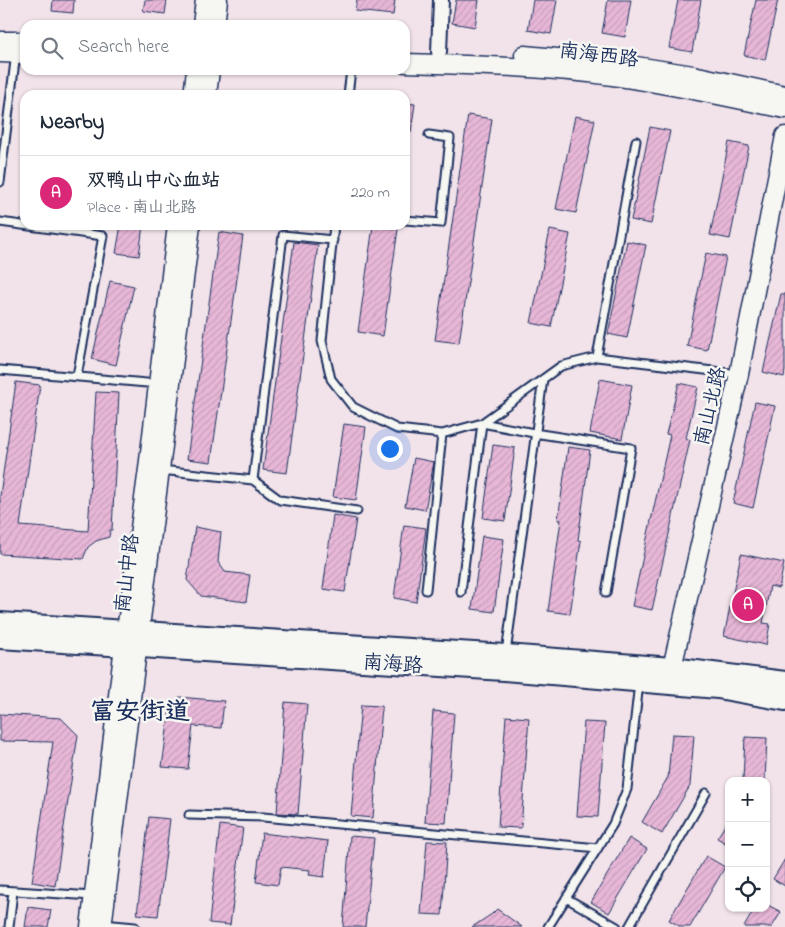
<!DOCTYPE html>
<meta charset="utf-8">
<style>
:root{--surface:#fff;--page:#f6f6f7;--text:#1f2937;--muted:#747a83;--line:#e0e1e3;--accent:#db2777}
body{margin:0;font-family:"Indie Flower","LXGW WenKai TC",sans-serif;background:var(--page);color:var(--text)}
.controls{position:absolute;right:15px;bottom:15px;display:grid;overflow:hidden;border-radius:10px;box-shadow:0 1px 4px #0004}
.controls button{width:45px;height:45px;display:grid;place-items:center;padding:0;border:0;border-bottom:1px solid var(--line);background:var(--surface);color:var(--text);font:25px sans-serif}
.you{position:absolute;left:389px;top:448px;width:18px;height:18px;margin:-12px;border:4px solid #fff;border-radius:50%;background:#1a73e8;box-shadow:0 0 0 8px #1a73e833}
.badge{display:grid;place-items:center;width:32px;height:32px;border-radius:50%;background:var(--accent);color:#fff;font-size:16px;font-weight:700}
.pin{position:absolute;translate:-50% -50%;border:2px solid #fff;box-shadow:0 1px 5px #0006}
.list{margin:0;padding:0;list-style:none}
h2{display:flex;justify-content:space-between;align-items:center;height:65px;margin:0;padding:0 20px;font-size:21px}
h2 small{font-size:16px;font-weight:400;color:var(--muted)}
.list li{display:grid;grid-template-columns:32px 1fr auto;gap:15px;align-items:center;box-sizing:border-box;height:75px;padding:0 20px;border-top:1px solid var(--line)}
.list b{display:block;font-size:19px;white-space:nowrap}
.list p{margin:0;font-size:16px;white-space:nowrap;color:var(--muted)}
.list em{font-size:16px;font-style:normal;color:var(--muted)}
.icon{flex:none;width:28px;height:28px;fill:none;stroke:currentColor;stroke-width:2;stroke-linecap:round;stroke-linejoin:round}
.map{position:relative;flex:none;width:785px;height:927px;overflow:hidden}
.search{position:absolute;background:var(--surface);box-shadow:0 1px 4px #0004;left:20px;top:20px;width:390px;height:55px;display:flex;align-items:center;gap:12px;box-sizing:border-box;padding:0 18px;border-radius:15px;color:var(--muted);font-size:19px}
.panel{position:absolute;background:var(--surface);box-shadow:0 1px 4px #0004;left:20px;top:90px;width:390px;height:140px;border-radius:15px}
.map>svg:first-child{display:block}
</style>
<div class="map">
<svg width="785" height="927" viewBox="0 0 785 927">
<defs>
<pattern id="building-hatch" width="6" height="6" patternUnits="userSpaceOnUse" patternTransform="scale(1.25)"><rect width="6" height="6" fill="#e8b7d7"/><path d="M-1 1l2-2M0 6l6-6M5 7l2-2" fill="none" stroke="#c69ebb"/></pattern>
</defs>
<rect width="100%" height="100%" fill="#f2e3ea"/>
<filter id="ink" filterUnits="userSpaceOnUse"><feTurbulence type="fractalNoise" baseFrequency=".02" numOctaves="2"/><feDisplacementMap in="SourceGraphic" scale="10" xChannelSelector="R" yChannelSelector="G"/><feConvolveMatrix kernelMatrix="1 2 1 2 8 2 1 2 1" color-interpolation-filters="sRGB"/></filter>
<g filter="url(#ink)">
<path fill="url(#building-hatch)" stroke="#1b2f5e" d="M53,0H74L73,13L52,11Z
M145,0H167L165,14L143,11Z
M357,0H395L393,15L355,11Z
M456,0H479L475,27L452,23Z
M533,0H557L551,34L528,30Z
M608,0H631L625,37L602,33Z
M678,0H701L692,52L669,48Z
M756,0H778L765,60L744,55Z
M405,103L415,104L411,132L405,131Z
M468,115L492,119L459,343L435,340Z
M575,116L595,120L576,213L556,209Z
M650,127L670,131L651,224L631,220Z
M729,142L749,146L730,239L710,235Z
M121,225H143L139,256L116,253Z
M373,226L398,229L383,336L358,332Z
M550,230L570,234L551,327L531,323Z
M219,232L243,236L211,462L187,459Z
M627,241L646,245L627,338L608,334Z
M294,242L318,245L287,473L263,470Z
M706,253L726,257L707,350L687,346Z
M110,281L134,286L116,365L92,359Z
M781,294H785V371L784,377L763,372Z
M600,379L632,385L622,439L590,433Z
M16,382L40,385L20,526L88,531L96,392L119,393L112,530H110L109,537L96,541L88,547L83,559L0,554V495Z
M679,383L698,387L686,438L690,440L652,610L632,606L670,435L666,434Z
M755,402L775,406L753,508L733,503Z
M344,424L366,427L356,500L333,497Z
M493,445L515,448L505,521L483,518Z
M568,447L590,450L578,540L581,541L570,614L548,611L561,520H558Z
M414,458L434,462L425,510L405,506Z
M333,515L356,519L345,592L323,589Z
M404,525L426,528L416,602L394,598Z
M195,527L221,532L218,562L225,572L250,575L246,602L201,596L187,580Z
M482,536L504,539L494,612L472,609Z
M741,554L784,563L779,588L770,586L763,623L770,624L766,645L724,636Z
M179,697L224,701L221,728L193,726L188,769L162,767L170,708L176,704Z
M285,702L307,704L298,814L277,813Z
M361,705L382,706L373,818L351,816Z
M433,711L454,713L446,823L425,822Z
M0,714L61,718L78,735L55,886L32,882L53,742L0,741Z
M506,716L529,718L521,828L498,827Z
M584,722L605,723L598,817L577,816Z
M672,734L694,735L690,786L662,834L642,822L668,777Z
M745,737L767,738L765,781H743Z
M149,817L170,819L158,916L137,914Z
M729,819V845L717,838Z
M220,825L243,828L230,925L209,923Z
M262,833L328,841L324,877L309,875L310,870L281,867L278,885L256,882Z
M350,836L374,838L365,927H343Z
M629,838L647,849L609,913L591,902Z
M427,841L447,842L442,915L421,914Z
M706,856L725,867L690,927H681L669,920Z
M785,859V886L773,879Z
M766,904L781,912L772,927H744L755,908H766Z
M28,907L51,910L48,927H25Z
M497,909L522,927H472L492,914Z"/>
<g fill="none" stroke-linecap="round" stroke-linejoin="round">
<defs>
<path id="service" d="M348,95L351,70
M0,182L16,53
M405,220L441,223L450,138L429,135
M0,222L103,236L77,376
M334,225L322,341L331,379L353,407L397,429L442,434L482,423L561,366L597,357L738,374
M333,240L283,235L253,480L280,500L357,511
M597,357L636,141
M0,370L158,384
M161,470L253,480
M426,590L442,434
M461,592L482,423L534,433L631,448L606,593
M506,653L543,379
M189,815L263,817L598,848
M0,890L93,896
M566,898L617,927
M103,924L135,927
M9,927L13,891
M548,927L613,824L627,789L639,683
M629,927L706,793"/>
<path id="minor" d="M439,52L441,0"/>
<path id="tertiary" d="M202,25L205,0
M215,25L218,0
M0,41H25
M0,53L25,54
M524,55L623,64L693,75L785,95
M405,63C475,65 544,67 613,76C671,84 728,97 785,109
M193,95L196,70
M207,95L210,70
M669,681L739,374L785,136
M90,927L124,646L148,469L177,225
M102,927L191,225"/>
<path id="secondary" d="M0,623L506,655L672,668L785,682
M0,638L504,670L718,688L785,700"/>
</defs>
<use href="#service" stroke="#1b2f5e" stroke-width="11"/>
<use href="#minor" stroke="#1b2f5e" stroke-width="18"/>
<use href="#tertiary" stroke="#1b2f5e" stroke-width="21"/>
<use href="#secondary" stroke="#1b2f5e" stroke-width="24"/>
<use href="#service" stroke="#f6f6f2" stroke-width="7"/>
<use href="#minor" stroke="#f6f6f2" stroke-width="14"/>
<use href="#tertiary" stroke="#f6f6f2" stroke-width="18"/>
<use href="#secondary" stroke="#f6f6f2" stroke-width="20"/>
</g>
</g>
<g text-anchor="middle" stroke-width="5" stroke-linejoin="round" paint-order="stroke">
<g font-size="20" fill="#1b2f5e" stroke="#f6f6f2">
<text transform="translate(599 54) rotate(7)" y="7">南海西路</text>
<text transform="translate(709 406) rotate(-77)" y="7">南山北路</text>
<text transform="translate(126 573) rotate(-83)" y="7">南山中路</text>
<text transform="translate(393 663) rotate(4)" y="7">南海路</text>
</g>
<g font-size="25" font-weight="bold" fill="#1b2f5e" stroke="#f6f6f2">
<text x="140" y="719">富安街道</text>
</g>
</g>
</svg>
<div class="controls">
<button>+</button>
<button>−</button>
<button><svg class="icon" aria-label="locate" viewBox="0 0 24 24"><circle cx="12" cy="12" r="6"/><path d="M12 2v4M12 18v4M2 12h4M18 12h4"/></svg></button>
</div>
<div class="you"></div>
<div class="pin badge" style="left:748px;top:605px">A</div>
<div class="search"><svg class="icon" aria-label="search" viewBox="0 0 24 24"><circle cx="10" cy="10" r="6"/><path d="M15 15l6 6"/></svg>Search here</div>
<section class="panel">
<h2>Nearby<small></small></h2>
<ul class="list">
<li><span class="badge">A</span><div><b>双鸭山中心血站</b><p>Place · 南山北路</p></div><em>220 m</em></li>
</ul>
</section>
</div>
